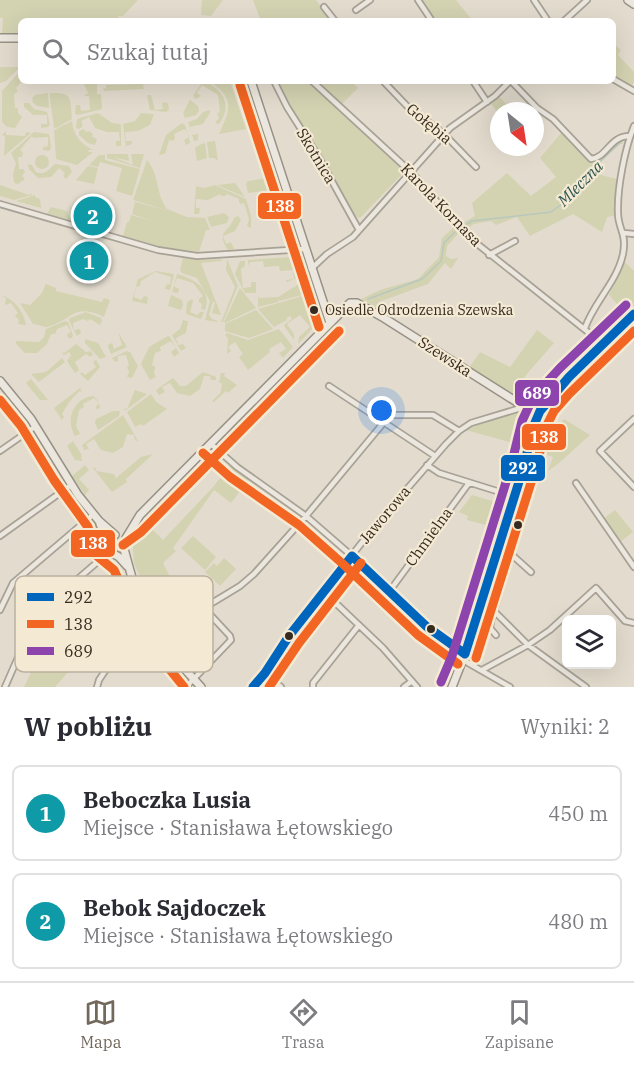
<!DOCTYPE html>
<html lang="pl">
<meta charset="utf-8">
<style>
:root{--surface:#fff;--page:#f7f7f7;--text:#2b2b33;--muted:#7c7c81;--line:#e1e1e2;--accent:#73685c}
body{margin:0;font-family:"IBM Plex Serif",serif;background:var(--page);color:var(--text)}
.controls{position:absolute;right:18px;bottom:18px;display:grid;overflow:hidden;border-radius:9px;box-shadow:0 6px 24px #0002}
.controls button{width:54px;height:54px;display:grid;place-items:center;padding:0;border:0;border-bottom:2px solid var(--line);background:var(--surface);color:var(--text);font:30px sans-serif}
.compass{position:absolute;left:490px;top:102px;width:54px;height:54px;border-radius:50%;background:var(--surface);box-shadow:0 6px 24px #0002;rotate:150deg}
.you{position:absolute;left:382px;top:411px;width:21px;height:21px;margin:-15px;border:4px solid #fff;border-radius:50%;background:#1a73e8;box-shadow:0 0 0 9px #1a73e833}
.badge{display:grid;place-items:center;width:39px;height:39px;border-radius:50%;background:var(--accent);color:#fff;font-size:20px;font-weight:700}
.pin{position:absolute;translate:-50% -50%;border:3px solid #fff;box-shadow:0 2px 6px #0006}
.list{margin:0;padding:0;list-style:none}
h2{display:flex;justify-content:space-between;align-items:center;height:78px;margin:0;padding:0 24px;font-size:26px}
h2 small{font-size:20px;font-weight:400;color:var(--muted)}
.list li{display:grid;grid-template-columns:39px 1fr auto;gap:18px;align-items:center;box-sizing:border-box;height:96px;margin:0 12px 12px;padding:0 12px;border:2px solid var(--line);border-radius:9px}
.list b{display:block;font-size:22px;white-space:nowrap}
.list p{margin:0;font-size:20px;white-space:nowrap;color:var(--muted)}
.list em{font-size:20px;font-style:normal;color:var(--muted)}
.icon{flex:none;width:33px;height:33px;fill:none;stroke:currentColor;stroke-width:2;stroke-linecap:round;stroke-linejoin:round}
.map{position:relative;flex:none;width:634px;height:687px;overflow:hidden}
.search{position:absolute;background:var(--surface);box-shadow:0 6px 24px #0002;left:18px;right:18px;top:18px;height:66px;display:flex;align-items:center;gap:15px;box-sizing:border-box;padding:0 21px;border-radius:9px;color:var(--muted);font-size:22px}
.sheet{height:294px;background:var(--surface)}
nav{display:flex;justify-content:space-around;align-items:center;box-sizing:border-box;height:84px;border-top:2px solid var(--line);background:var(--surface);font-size:16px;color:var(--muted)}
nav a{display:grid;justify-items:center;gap:3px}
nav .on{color:var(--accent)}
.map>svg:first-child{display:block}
</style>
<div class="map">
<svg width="634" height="687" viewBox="0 0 634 687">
<rect width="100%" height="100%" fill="#e3dcce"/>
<path fill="#d3d2b1" d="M0,0H138L123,16H118L119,21H21V33H2L3,18H0Z
M202,0H223L211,16L201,15Z
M253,0H316L332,21H261Z
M420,0H456L473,21H435Z
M613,43L621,50L618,55L634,72V82L631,87L613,77Z
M0,67H18L19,68L6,81L0,83Z
M21,70L22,81L16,88L18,91L14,94L15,108H18V113L22,117L15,128L7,127L2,122V91Z
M79,81H97V94H101L102,109L78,115L75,114L76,105H80L81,111L90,110L89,96H84L88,93L83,82L81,83Z
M203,81C223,88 233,106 219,124L215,123L219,118L217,113L220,112L218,95L202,85L197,93L201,96L196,99L193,96Z
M209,81H230L246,129L219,134C230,109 236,99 209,81Z
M276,81H309L405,171L360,218L355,216Z
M316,81H351L358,88L342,104Z
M143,84L144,89L104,91L103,89L106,88V85Z
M48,93L49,108L37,106L33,103L32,98L35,95Z
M50,93C74,92 70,99 72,119L56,128H54C53,115 50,106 50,93Z
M147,95H151L155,110L163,109L162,103L166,102L168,104L169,110L166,112L150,110Z
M500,97L512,111H513H499V114L491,104Z
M190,100L198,106L199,111L196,115L185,118L183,113Z
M24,103H29L34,109L47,112L50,125L48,127L41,128V124H47V115H33L24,107Z
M210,110V113L203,124L190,127L192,135L198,134V140L194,141L188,122L197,119L203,112Z
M98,113L112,123L121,124V146H116V141H120L119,132H107L95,128L89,117L81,121L83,126L79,129L76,128L77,119Z
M141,113L154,114L150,125L138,131L125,132L126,141H132V144L126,146L123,124L135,121Z
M72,121C73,135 81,144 93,150H88L89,152H93L77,165L56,159L54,130Z
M182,123L185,125L190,143L186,145L184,140L189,137L185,129L174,134L175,138L173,141L169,140L165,154L159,155L166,135Z
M84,129L86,132L89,131L93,134L92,137L97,139L95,145L88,143L79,135V131Z
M6,131V135L25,136L26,132L31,133L4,156L5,136L2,135Z
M34,132L49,134L51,148L49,151L43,150V147L48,146V137L33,138L32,136L20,150L23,153L22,157H18L19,169H23L25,172L22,176L25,179L18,184L14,183L13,174L16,163L11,153Z
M562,132L593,163L619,140H623V144H620L597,166V174L617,179L614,216L607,217L602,232L573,214L530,236L517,217L496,225L491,221L474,224L466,229L461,224L475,216L472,203L507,173L531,196L556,177L540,158Z
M214,141H215L218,161L214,158H209L207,142Z
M205,143L207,158L197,161L195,148L199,145Z
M107,154H128L129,161L113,157L133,165L131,154H144L140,168L107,158Z
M99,155H105V160L140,169L132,196L116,191L122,168L100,162L98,167L89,165Z
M35 162a7 7 0 1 1 14 0a7 7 0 1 1-14 0Z
M147,160C160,175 155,193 167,209L187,217L205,218L210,230H206L199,252L160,247L123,236L127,222H129L131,215L152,221L132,214L135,202L169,211L133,200Z
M28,164L32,165L36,172C45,176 49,169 55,164L69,166L72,172L66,179L63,176L65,173L59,168L51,177L38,178L29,169Z
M88,166L98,168L94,184L76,180Z
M266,178L270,190L248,193L246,184L248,181Z
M235,183L245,197L217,185Z
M0,185L29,195L31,193L32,195L14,200L0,196Z
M215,185L246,199L251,216V228L247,226L249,219L244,203L241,204L239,202V199L227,194L225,196H221L220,194L208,200L196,199V208H200L199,214H194L196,186L204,188Z
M35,195V197L40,199L41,208L16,201Z
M271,204H275L280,217L283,218L282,221L270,220Z
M51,207L67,211L69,217L87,222L86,225L47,214Z
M224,213L229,217L227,223L211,227L207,217Z
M238,216L241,220L235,231L223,236L226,244L231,242L234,249L228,250C215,231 229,233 234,218Z
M453,228L458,234L447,246L446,256L451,259L458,258L451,269L445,263L428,284L379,302L383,311L361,299L380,290L418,279L439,257L442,238Z
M290,257L297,278L287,282L286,280L294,279L293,270L280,271L279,266L264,267L263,261L250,262L248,266V260Z
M183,258L201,260L222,259L221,261L201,263L221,315L212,313L215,303L213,301L209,315L212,319L218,321L217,322L205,320L210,301L197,278L182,273L180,270Z
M227,259L238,286L223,322H221L235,287L226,270Z
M240,261H245V266L241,269L243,288L251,287V282H256V293H245L235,274Z
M624,261L634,271V306L626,314L609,295L621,271Z
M156,271L174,274L170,290L165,289L166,285L170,284L171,277L155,272L141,281L140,286L136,287L134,297L141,300L144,296L148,297L147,304L132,301L138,279Z
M177,274C194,279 212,288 205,310L201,309L202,304L199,302V299L203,296L193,283L177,278L174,286L179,289L178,293L172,292Z
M46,284L56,288V291L102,302L104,298L110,300L104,317C73,302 72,321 47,327C42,327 38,324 33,324L20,303L30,305L42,293Z
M299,284L302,295L279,301V298L278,302L258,307V295L259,298L278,297Z
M240,288L256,308L225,323L224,322Z
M309,294L318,323L298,344L299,337L310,327L300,315L287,324L294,334V340L284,326L285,324L292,319L290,316L287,318L286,316L287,320L274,327L258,309Z
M0,295C14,298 24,312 26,325L18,324L19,320L15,316L18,313L11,303L5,305L6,298Z
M171,295L182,300L183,305L181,310L168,306Z
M192,299L193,301L190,312L197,315L200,312H204L201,319L186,314L187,302Z
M256,310L273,329L249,338L225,331V324Z
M86,312L101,318L102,321L100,325L90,319L88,321L83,319L73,323L74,330L80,329L81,333L77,336L69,321L70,318Z
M183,320L190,322H188L186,333L176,338L178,345L183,344L186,348L181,351L172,335L180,329Z
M65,321L68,322L73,335L72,338H68L67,335L71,331L67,325L57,329L55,334H51L47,344L37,353H25L16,344V341L39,342L44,337L46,329Z
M279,329L293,347L283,358L279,353L286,349L281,342L269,349L270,352L248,370L239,357L243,354L235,342L228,347L231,351L227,354L228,338L225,335L227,333L248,340Z
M537,330L554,343L526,375L514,396L469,368L480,352L510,367Z
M118,332L127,347L111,354L108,347V345L112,343L114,349L122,345Z
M168,336L170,337L179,353L174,357L171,352L176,348L171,341L160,347L161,351L155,353L152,365L155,367L154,373L156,377L150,380L141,364L149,347Z
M85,339L98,343L106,357L100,359L85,343Z
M76,344L86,352L91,351L93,355L90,357L86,354L75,362L79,370L75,373L67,361L71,355L69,352L64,355L61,352L64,353Z
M127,351L130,352L138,366L132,378L127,377L129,372L127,367L129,365L126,355L118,356V361L115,362L112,358Z
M62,358L65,362L39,382L31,374L46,372Z
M96,360L100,367L88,381L80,374L82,372L85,375L96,367L93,362Z
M203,372L216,377V380H211L210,376H204L200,389L190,396L177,393L170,383L162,387L165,392L159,395L156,390L173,378L180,386H186Z
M221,373H225L224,376L237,385L228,393L226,391L214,402L212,401L221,392L222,383H219Z
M31,379L48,400H40L26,383Z
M1,387L17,406L2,418L6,412L5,408L9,407L3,399H0L4,395Z
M80,388L82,392L80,391C71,398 68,404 62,414L64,417L62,420L54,408Z
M135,390L147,394L125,411L124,408L127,409Z
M151,394L156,402L167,409L143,426L141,424L135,427L127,412Z
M93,396C97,398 99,403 100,407L97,410L96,407L99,403L94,398L83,404L84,407L79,410L76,426L80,434L75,436C65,419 74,398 93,396Z
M113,411H120L119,416L98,430L95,423L96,419Z
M516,413H524L532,417L526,430L523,446L466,430L476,424Z
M123,415L138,441L135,440L134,435L127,434L123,447L113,453L101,450L94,439L86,444L89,449L84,450L82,445Z
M564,419L590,435L559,463L548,471L553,457L535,451L544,427L555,430Z
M73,441L81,454L82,461L75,460L67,446Z
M153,454L126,479L127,482L112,492L93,468L95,467L96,471L114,474L116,478L141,457Z
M231,464L250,478L231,503L214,490L173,548L176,551L163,563L176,589L160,597L171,616L161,617L155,613L134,563L132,537L142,519L163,540L213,487Z
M85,465L89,470L79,479L89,490L85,495L72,476Z
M69,493L74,496L71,498L81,510L84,508L85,510L84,519L80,523L64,496Z
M472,495L502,504L499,515L493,514L491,520L499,522L497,528L467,520L468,516L459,512Z
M615,510L633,532L619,543L603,519Z
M90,521L94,522L97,528L100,556L98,558L73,535Z
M193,536L216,557L205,570L181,548Z
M224,558L236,569L220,586L205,572L214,563L217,566Z
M104,561L118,564L135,601L129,604L130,608L136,606L146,629L144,631L128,611L76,663L55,687H24L44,646L56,651L64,635L61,632L63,630L117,584L103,562Z
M187,617L202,637L189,648L206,664L197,673L183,658L168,633L169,628Z
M147,640L157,641L175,669L187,678V681L184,685L140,645Z"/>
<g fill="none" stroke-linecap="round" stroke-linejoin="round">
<path stroke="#b8c8be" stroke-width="1.5" d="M464,226L472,221L551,212L569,199L595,166L622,141
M368,299L422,279L441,261L444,243L455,232"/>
<defs>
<path id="street" d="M418,0L432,21
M534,0L548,21
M324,7L335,21
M356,10L370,0
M564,21L587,0
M613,79L634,91
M274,81L287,107L318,156L359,230
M312,81L414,175L466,235L603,344
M383,81L407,106L444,134L476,167
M473,81L487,102
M511,81L537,108L553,119L591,159C608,157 609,136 630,136
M0,204L158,250L197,256L305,249
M624,233L634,234
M489,255L515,241
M311,269L327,254L353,237L450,128L495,96L510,81
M585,328C594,302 617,282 623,254C627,233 618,229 618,213C617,188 625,148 634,126
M329,386L435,456
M634,419L600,451L634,487
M211,444L237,467L306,516L352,556L426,626L465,654
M0,451L36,426
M427,465L439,473L503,493
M576,483L634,567
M0,536L71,485
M498,548L511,554L531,572
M324,592L383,648L417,687
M389,592L469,483
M0,610L13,583L94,514
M494,611L528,645L586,687
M496,635L490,628L491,621L511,554
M463,660L510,687
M482,670L528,645L550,630L596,588L625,621L634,623
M265,673L281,687
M5,687L37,614L109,552
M97,687L99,680L105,671L147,633L207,606L240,586L254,574L306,516L390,415H433L459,431
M186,687L231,640L230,636L204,608
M253,687L265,673L289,636L374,527L446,444L459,431L471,423L524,407
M313,687V683L359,625
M404,687L412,681"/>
<path id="secondary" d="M628,0L634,4
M0,38H21
M251,81L330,323
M0,381L31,419L78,495L99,521L115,535
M530,436L540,410L548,398L634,314
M100,524L105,536L107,550L119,557L127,566
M201,687L181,665L158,634L143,607L134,585L124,549L126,538L140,515L350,303H357L384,318L542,418
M452,687L465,654L529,450L542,418L558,389"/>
</defs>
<use href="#street" stroke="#a8a196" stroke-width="8"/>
<use href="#secondary" stroke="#989186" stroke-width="10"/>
<use href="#street" stroke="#ece7de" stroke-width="4.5"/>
<use href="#secondary" stroke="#ece7de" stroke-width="7"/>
<defs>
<path id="bus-1" d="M352,556L426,626L465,654
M465,654L523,469L534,425L540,411L569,377L634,314
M253,687L265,673L289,636L352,556"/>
<path id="bus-2" d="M240,85L319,327
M0,400L21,426L54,480L88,527L97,556L114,570L143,632L162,660L184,687
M203,453L230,477L299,525L344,565L418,635L458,664
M123,545L141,532L339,331
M476,658L534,473L548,423L554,411L569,394L634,331
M269,687L299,643L361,563"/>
<path id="bus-3" d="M441,682L452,656L511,466L522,421L529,406L537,393L560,368L626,305"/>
</defs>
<use href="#bus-1" stroke="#f4ead4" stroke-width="14"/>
<use href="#bus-2" stroke="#f4ead4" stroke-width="14"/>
<use href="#bus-3" stroke="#f4ead4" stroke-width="14"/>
<use href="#bus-1" stroke="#0065bd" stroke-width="9"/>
<use href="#bus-2" stroke="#f26522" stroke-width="9"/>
<use href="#bus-3" stroke="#8e44ad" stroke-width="9"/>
</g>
<g fill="#372a1f" stroke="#f4ead4" stroke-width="2">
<circle cx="314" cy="310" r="5"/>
<circle cx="518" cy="525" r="5"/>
<circle cx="431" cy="629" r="5"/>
<circle cx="289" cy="636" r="5"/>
</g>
<g text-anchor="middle" stroke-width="4.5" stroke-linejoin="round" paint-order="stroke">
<g font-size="14" fill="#372a1f" stroke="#f4ead4" text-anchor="start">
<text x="325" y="315">Osiedle Odrodzenia Szewska</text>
</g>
<g font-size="15" fill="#372a1f" stroke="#f4ead4">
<text transform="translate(429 124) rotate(40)" y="5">Gołębia</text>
<text transform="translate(316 156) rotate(59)" y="5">Skotnica</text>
<text transform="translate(441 205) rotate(46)" y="5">Karola Kornasa</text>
<text transform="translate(445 357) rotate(33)" y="5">Szewska</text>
<text transform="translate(385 515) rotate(-50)" y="5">Jaworowa</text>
<text transform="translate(429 537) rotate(-54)" y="5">Chmielna</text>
</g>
<g font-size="16" font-style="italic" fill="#2f5652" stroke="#f4ead4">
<text transform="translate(580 183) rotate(-45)" y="6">Mleczna</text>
</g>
</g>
<rect x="15" y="576" width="198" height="96" rx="9" fill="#f4ead4" stroke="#bbb09e" stroke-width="1.5"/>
<rect x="27" y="593" width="27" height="8" fill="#0065bd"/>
<rect x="27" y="620" width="27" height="8" fill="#f26522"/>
<rect x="27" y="647" width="27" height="8" fill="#8e44ad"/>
<g font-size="16" fill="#372a1f">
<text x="64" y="603">292</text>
<text x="64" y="630">138</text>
<text x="64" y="657">689</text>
</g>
<g stroke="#f4ead4" stroke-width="2">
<rect x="257" y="192" width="45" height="28" rx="6" fill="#f26522"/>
<rect x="514" y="379" width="46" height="28" rx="6" fill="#8e44ad"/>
<rect x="521" y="423" width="46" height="28" rx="6" fill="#f26522"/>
<rect x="500" y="454" width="46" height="28" rx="6" fill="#0065bd"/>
<rect x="70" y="529" width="46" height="29" rx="6" fill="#f26522"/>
</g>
<g font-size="16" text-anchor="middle" font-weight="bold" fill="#fff">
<text x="280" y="212">138</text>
<text x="537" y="399">689</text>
<text x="544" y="443">138</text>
<text x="523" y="474">292</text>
<text x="93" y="549">138</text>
</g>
</svg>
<div class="controls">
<button><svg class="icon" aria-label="layers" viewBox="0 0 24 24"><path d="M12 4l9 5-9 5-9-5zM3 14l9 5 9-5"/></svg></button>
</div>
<svg class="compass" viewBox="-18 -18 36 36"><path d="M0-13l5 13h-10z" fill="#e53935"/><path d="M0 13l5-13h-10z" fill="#7c7c81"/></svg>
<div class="you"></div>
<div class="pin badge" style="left:89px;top:261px;background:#0f9aa8">1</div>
<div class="pin badge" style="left:93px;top:216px;background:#0f9aa8">2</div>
<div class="search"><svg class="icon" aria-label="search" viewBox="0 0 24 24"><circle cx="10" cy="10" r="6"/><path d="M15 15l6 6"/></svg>Szukaj tutaj</div>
</div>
<section class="sheet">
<h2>W pobliżu<small>Wyniki: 2</small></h2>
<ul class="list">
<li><span class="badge" style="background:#0f9aa8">1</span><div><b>Beboczka Lusia</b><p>Miejsce · Stanisława Łętowskiego</p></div><em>450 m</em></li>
<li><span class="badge" style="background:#0f9aa8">2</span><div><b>Bebok Sajdoczek</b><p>Miejsce · Stanisława Łętowskiego</p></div><em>480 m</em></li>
</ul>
</section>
<nav>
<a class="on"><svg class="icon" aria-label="map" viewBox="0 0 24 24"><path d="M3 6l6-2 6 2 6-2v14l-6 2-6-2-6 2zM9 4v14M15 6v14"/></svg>Mapa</a>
<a><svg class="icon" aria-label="directions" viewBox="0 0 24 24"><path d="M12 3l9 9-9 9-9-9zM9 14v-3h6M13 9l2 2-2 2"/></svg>Trasa</a>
<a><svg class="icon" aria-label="saved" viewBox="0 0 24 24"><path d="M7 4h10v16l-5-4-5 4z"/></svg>Zapisane</a>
</nav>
